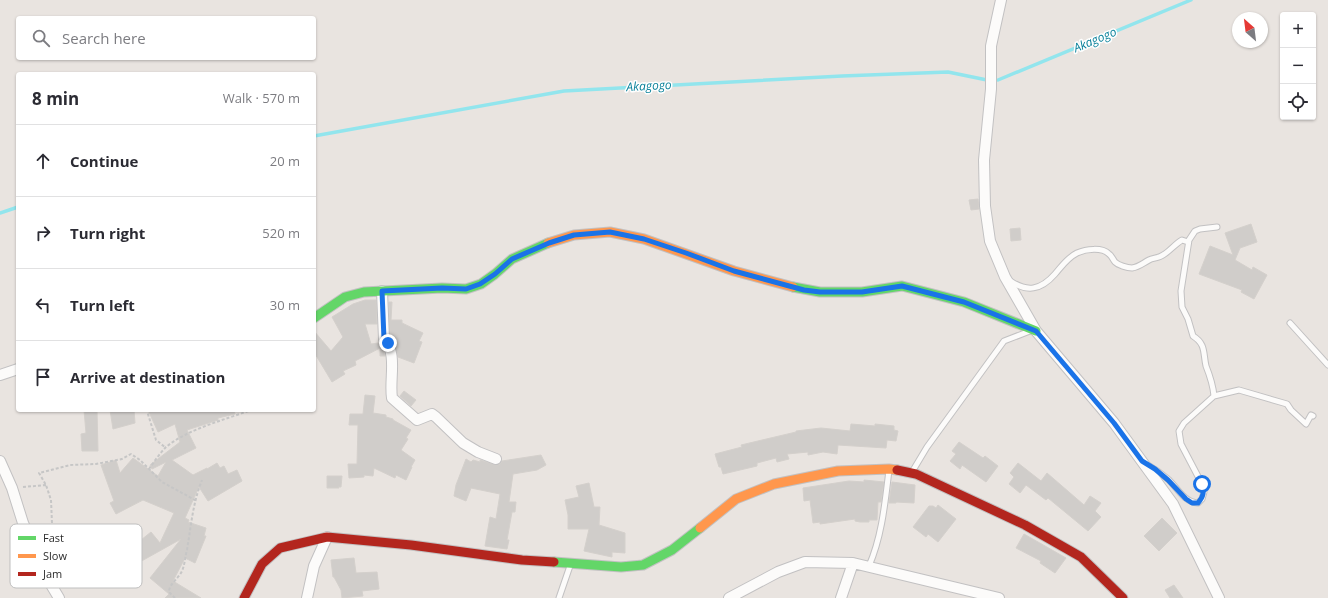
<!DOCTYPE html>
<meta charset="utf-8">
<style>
:root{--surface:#fff;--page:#f7f7f7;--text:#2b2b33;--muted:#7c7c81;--line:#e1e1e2}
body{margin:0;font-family:"Open Sans",sans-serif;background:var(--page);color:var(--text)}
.controls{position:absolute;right:12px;top:12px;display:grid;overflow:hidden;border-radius:4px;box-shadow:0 1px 3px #0004}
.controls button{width:36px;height:36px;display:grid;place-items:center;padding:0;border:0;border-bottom:1px solid var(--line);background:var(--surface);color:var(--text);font:20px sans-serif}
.compass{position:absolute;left:1232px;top:12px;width:36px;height:36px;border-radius:50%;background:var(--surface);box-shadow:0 1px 3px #0004;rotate:332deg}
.stop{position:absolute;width:12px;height:12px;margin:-9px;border:3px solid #1a73e8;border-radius:50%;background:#fff}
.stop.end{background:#1a73e8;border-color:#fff;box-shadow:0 1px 4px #0008}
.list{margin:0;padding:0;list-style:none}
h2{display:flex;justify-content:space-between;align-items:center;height:52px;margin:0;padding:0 16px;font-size:17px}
h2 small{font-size:13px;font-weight:400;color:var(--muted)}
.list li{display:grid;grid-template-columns:26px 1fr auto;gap:12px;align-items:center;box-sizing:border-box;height:72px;padding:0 16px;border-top:1px solid var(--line)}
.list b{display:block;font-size:15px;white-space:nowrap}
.list em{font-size:13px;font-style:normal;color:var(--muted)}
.icon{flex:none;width:22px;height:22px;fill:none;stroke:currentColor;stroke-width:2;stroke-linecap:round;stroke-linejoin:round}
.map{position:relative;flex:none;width:1328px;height:598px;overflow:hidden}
.search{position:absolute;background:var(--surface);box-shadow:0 1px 3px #0004;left:16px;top:16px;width:300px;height:44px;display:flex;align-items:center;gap:10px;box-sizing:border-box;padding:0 14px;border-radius:4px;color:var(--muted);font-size:15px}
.panel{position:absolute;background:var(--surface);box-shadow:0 1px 3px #0004;left:16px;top:72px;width:300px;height:340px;border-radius:4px}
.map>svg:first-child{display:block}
</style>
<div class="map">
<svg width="1328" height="598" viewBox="0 0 1328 598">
<rect width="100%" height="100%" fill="#e9e4e0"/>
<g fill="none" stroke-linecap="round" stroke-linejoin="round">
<path stroke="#92e5ed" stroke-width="3.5" d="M998,80L1191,0
M314,136L564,91L842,76L948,72L987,80
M0,213L18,207"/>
</g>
<path fill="#d0cdca" stroke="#d4d0cc" d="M978,199L979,209L971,210L969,200Z
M1251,224L1257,242L1240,248L1235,260L1252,270L1253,267L1267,275L1254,299L1241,292L1242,290L1199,274L1210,246L1233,255L1225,233Z
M1020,228L1021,240L1011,241L1010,229Z
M365,300H376L377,324H365L371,344L379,343L382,348L385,356H380V348L355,361L356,365L343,371L345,374L332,382L314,352V331L331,351L343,337L332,317L353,304Z
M389,302H392L391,320H402V323L423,333L419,341L422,342L414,363L398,357L394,343L390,337Z
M404,391L416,400L411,406L400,396Z
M365,395L375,396L373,413L386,415V417L393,419V420L411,430L406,438L408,439L401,450L415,460L411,467H412L406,480L396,475L395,478L374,468L373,476L364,475V477L349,478L348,464H357L358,425H349L350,414H363Z
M84,410H97L98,451H82L81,434L86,433Z
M110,410H134L135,423L113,429Z
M148,410H234L235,414L218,418V420L187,430L196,448L172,460L193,475L207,468V469L217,463L220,468L224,466L228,474L237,470L242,481L208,501L199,487L185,518L189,520L188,522L206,528L204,536H206L195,563L185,558L173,581L201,598H165L169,594L150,578L181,539L138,563L129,546L141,540L151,532L160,543L174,513L143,500L116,514L110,503L114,501L101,465L116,460L120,473L133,458L158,476L166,462L152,469L150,465L180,442L175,424L158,432Z
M851,424L875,426V424L894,426V430L898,431L896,441L887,440L886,448L838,445L837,454L823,452L808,455V452L787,454L789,459L777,462L776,458L757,463V466L723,474L721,467H719L715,454L742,447L741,445L796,432V431L821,428L850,431Z
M959,442L983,458L985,456L998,466L986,482L962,465L960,469L950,461L956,454L952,451Z
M541,455L546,465L537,470L513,474L509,502H516L515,512H512L507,540H509L507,549L485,546L490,517L496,519L500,494L471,488L466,501L454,496L456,485L466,459L471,462L473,460L480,462V460L497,465L500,464L502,461Z
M1018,463L1041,481L1047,473L1084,505L1090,496L1101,503L1095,511L1101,517L1088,531L1048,498L1046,500L1026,485L1020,493L1009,484L1014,477L1010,473Z
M327,476H342L341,487H338L339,488H327Z
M864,480L884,482L881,502H878L877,520H869V522H860L855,521V519L820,524V522L813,523L810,500L804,501L803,488L849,481L864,482Z
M892,482L915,485L914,503L896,502V503H889Z
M589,483L594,507H600L599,525L625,533V553L612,552V557L584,551L589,529H568V515L565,500L579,497L576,486Z
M938,505L956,519L938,542L928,534L926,537L913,527L929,506H933L936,508Z
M1162,518L1177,533L1159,551L1144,536Z
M1024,534L1066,558L1055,573L1040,563L1041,561L1016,548Z
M354,558L356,573L377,572L379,589L362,591L363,596L342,598L341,590L334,577H333L331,560Z
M1174,585L1183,598H1170L1165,590Z"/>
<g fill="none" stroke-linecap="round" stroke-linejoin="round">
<defs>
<path id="lane" d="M1009,280C1027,293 1041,290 1055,274C1062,266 1067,258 1077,253C1086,249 1102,247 1109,254C1112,256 1113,260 1115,262C1118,265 1127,268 1132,268C1139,267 1143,263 1149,260C1153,258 1159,258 1163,255C1170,251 1175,244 1182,240L1188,242
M1290,323L1328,365
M1214,396C1213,385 1210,376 1206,366C1203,353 1206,344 1193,336L1188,319L1182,307L1181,291L1189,240L1195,231L1200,229L1217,227
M1148,465C1155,469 1162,474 1169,480C1178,489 1184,502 1198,503L1202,499L1204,492L1202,484L1181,444L1179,431L1184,423L1214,396L1239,390L1287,404L1291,410L1306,424L1311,415L1313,416
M912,472L927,447L1004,341L1030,331
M869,566C882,536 885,503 889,470
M559,598L571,563"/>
<path id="street" d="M1001,0L991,46V89L984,160L985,206L990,241L1005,277L1036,331L1114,423L1173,504L1219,598
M382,291L384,339C398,354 389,379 392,398L417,420L432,414L436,417L463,443L478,452L496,459
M0,375L18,369
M0,461L12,488L23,523L47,578L59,598
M307,598L314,566L327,537
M729,598L778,572L805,562L853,563L999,598
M841,598L853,563"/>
<path id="fast" d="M793,287L820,292H862L902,286L964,302L1036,331
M314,318L345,297L364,292L442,288L466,289L481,284L495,274L512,259L548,243
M554,562L621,567L643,565L672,550L700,528"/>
<path id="slow" d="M548,243L574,235L610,232L644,239L734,271L793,287
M700,528L736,499L774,484L838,471L889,469L897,470"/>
<path id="jam" d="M897,470L916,474L1025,525L1081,557L1123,598
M244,598L262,564L280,548L327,537L411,545L522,560L554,562"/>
</defs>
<use href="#lane" stroke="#c2c1c2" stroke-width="7"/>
<use href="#street" stroke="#c2c1c2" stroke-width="12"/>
<use href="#fast" stroke="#c2c1c2" stroke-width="11"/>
<use href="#slow" stroke="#c2c1c2" stroke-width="11"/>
<use href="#jam" stroke="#c2c1c2" stroke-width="11"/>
<path stroke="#c6c6c6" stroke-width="2" stroke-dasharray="3 2" stroke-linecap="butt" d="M149,410L147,411L156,440L166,448
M149,469C154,462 160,453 166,447C188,429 224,420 251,410
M23,487L46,485
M52,523L51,500L46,485L39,473L70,465L96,464L122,459L131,454L140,460L162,482L195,500
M175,598L169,592C169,584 179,578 182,571C185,564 185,557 187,550C191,526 193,502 202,480"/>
<use href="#lane" stroke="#fcfbfa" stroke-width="5"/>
<use href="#street" stroke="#fcfbfa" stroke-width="10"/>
<use href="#fast" stroke="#63d668" stroke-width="9"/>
<use href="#slow" stroke="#ff974d" stroke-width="9"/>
<use href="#jam" stroke="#b3261e" stroke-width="9"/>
</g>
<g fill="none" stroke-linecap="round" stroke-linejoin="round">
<path stroke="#1a73e8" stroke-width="5" d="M388,343L384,339L382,291L442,288L466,289L480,284L495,274L512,259L549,243L574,235L610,232L644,239L686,253L734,271L804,290L820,292H862L902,286L964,302L1036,331L1114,423L1142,461L1155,469L1168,480L1186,499L1192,503H1198C1204,496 1204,492 1202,484"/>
</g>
<g text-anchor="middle" stroke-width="3" stroke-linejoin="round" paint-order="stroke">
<g font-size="12" font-style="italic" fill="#09819a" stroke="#fff">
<text transform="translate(1095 40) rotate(-23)" y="4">Akagogo</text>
<text transform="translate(649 86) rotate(-3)" y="4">Akagogo</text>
</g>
</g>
<rect x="10" y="524" width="132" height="64" rx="6" fill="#fff" stroke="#bfbfbf" stroke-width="1"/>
<rect x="18" y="536" width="18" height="4" fill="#63d668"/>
<rect x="18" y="554" width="18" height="4" fill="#ff974d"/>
<rect x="18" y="572" width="18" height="4" fill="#b3261e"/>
<g font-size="11" fill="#2b2b2b">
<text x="43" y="542">Fast</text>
<text x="43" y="560">Slow</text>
<text x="43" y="578">Jam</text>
</g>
</svg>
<div class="controls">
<button>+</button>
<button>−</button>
<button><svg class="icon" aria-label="locate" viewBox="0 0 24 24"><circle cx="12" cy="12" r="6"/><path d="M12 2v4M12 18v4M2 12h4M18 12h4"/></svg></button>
</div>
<svg class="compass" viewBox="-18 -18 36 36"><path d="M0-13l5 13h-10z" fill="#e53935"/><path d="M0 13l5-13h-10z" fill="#7c7c81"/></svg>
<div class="stop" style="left:1202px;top:484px"></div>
<div class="stop end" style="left:388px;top:343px"></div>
<div class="search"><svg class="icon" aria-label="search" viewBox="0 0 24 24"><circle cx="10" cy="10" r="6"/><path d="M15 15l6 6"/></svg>Search here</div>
<section class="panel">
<h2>8 min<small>Walk · 570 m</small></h2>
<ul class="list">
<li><svg class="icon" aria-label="ahead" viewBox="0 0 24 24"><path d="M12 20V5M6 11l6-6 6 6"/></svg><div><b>Continue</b></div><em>20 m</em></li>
<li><svg class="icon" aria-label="right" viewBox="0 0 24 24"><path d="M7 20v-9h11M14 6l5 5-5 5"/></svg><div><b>Turn right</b></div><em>520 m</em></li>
<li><svg class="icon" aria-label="left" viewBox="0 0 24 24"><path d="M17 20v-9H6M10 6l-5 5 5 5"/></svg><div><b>Turn left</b></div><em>30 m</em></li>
<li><svg class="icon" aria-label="arrive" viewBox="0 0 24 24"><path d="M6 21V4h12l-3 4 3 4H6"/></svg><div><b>Arrive at destination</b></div></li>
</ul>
</section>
</div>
